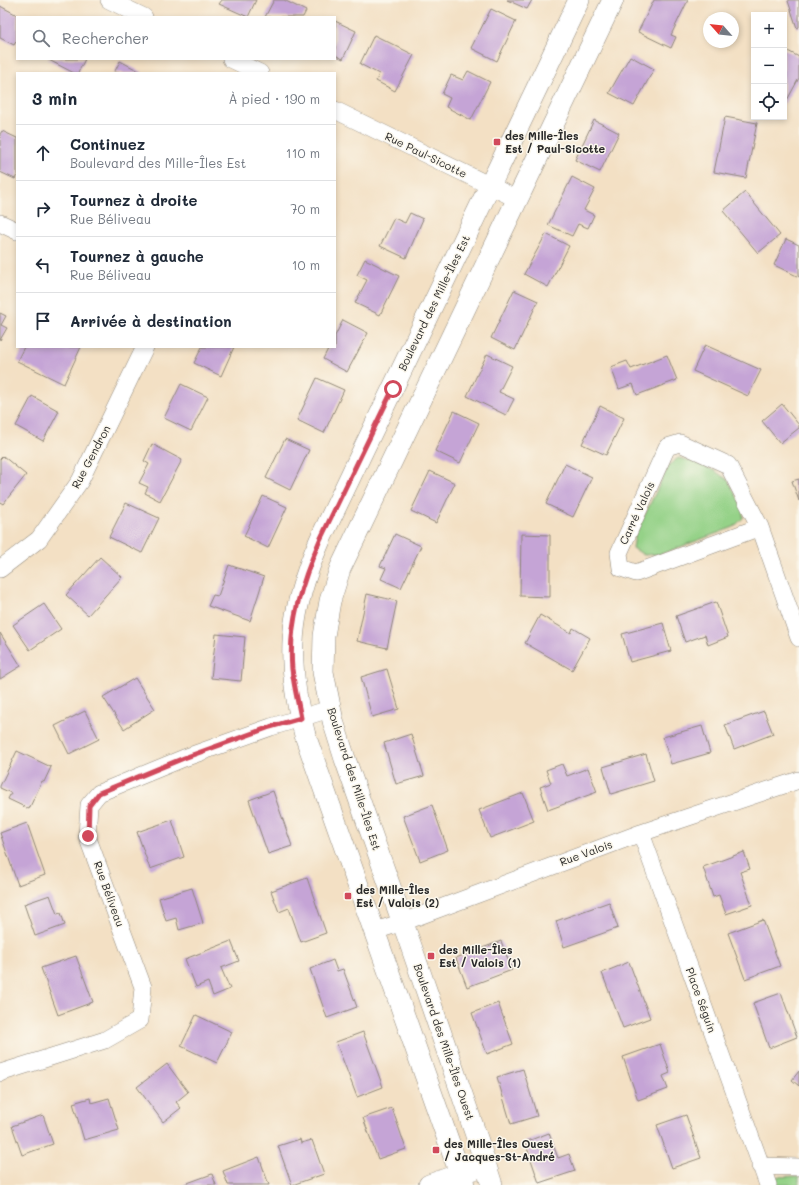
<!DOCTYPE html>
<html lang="fr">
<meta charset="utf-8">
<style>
:root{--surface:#fff;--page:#f2f2f3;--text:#1f2937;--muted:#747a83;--line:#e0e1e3}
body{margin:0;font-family:Mali,sans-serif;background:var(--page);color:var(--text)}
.controls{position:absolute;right:12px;top:12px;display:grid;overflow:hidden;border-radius:0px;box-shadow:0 2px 6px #0003}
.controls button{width:36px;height:36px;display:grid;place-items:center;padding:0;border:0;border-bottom:1px solid var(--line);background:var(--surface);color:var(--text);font:20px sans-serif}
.compass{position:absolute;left:703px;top:12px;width:36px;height:36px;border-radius:50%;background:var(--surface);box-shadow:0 2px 6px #0003;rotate:297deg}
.stop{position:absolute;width:12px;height:12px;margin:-9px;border:3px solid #d1495b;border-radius:50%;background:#fff}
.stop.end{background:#d1495b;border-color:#fff;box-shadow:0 1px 4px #0008}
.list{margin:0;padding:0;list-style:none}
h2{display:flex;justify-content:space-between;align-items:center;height:52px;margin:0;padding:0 16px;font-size:17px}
h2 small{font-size:13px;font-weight:400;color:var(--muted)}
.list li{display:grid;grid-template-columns:26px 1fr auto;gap:12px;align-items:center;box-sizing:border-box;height:56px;padding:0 16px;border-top:1px solid var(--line)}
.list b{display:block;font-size:15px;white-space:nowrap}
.list p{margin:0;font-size:13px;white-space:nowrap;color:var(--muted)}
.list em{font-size:13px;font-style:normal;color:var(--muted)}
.icon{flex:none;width:22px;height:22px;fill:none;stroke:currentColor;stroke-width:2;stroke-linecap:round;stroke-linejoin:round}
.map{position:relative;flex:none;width:799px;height:1185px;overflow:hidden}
.search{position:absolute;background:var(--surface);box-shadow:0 2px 6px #0003;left:16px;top:16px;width:320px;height:44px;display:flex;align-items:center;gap:10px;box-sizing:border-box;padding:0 14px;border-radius:0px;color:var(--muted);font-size:15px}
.panel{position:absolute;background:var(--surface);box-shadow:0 2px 6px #0003;left:16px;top:72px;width:320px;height:276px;border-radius:0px}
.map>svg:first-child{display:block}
</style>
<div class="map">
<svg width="799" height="1185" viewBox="0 0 799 1185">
<rect width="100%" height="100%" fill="#fbf7ec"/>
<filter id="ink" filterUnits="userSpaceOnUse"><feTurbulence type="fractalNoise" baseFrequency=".025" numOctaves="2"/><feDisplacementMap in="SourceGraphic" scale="8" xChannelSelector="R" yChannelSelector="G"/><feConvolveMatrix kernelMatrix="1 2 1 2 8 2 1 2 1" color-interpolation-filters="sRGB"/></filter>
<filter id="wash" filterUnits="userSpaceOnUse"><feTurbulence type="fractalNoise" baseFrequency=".012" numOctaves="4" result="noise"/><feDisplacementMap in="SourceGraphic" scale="16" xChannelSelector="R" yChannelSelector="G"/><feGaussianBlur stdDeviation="0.9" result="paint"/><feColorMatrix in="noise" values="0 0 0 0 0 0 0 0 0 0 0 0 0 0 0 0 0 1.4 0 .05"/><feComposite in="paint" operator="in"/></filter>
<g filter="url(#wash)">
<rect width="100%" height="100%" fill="#f3e0c4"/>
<path fill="#95d288" stroke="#607e5a" d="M678,458L693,461L715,471L728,480L743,508V518L734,527L661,554L644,555L633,548L635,535L669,465Z
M799,1176V1185H776L773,1177Z"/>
<g id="blocks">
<path fill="#c5a4d6" d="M222,0H256L248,17L219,4Z
M274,0H284L306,11L303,17H265Z
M507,0H532L527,9Z
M654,0H688L671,35L676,37L671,48L638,32Z
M790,0H799V27L797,28L788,1Z
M0,6L21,17H17V40L14,45L0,38Z
M491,9L516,21L497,61L471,48Z
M335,21L356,31L343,59L335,55Z
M374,35L414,55L395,91L376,81L379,74L360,64Z
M784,49L799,57V78L785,104L784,103Z
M630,56L654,69L634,106L609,93Z
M47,59H85L78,73H74Z
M120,61L143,73H114Z
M468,71L490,82L471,120L446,107L450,98L442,94L451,75L463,80Z
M725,117L757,123L746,178L714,172Z
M594,120L619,133L600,172L575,160Z
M2,131L17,138V175L15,179L0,172V134Z
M572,177L595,189L584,210L594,215L588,228L578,224L572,236L548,225Z
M745,192L780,235L758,253L723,211Z
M410,213L423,219L406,258L380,246L394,218L405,223Z
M546,234L569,246L548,287L524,274Z
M786,239L799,245V277L774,265Z
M365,259L399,276L380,315L355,303L367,280L357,275Z
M514,290L538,301L515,350L491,338Z
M0,313L6,316L1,325L7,328L0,340Z
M343,320L368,333L347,372L323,359L329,347H335V336Z
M705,345L761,370L748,396L693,371Z
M24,347H81L64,384L17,361Z
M202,347H234L221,376L194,363Z
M487,354L512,366L499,392L514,399L506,415L467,396Z
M667,355L677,380L637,395L633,384L619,389L611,367L627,361L631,369Z
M317,378L344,390L324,433L297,420Z
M181,384L208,397L191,431L164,418Z
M32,396L59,411L43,441L16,426Z
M782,404L799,425V428L780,443L762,421Z
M600,406L624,418L606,455L582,444Z
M454,411L479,423L460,463L435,451Z
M285,439L309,450L290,490L266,478Z
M152,444L182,460L160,501L145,493L148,487L139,483L149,464L144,461Z
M3,456L26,475L3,504L0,502V459Z
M565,464L592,477L573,517L546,504Z
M430,471L455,483L436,523L411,511Z
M799,479V501L792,481Z
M263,496L287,507L268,548L244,536Z
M126,503L159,518L142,553L109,537Z
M395,534L421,546L401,588L381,579L386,568L380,566Z
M521,534L550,535V597L520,596Z
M100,557L122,577L88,615L66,595Z
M229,565L264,577L250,621L208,606L213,595L218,596Z
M367,594L397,601L387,648L357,641Z
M716,602L728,637L708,645L705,635L685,642L676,616Z
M44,604L61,629L30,650L13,625Z
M540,615L571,633L573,628L590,638L572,670L525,643Z
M663,623L671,651L630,662L622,634Z
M0,633L21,666L0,679Z
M216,634L245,637L241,681L211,678Z
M387,669L399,709L372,717L361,677Z
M135,678L155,709L124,729L103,697Z
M85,711L99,739L69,754L55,726Z
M764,711L773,734L734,749L725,725Z
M702,726L710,753L671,764L663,737Z
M411,734L424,776L396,784L384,743Z
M17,751L51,767L44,782L42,781L29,809L8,799L11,793L0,788V786Z
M646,754L654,781L611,794L603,767Z
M562,764L567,776L588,768L597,792L548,810L540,787L551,783L546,770Z
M273,791L292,846L268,854L249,800Z
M523,793L534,821L490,838L479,810Z
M432,805L448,850L420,861L403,816Z
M172,820L184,857L150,869L137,832Z
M27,823L45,875L18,885L0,833Z
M744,852L750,869L740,872L752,905L726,914L719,895L713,897L703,867Z
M307,878L326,933L301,942L289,908L279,912L271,891Z
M192,888L203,923L179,930L176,918L166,921L159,898Z
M50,895L57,914L61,913L65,925L35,936L24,904Z
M609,902L618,928L564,947L556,921Z
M763,920L780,966L745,979L728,933Z
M231,941L239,961L221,968L230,989L213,996L208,982L196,987L185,959Z
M501,941L512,970L467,987L456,958Z
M76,956L93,1002L58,1015L41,968Z
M333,960L337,971L343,969L357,1007L327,1018L310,969Z
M629,962L650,1018L623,1028L602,973Z
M781,993L797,1037L769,1048L753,1003Z
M498,1003L513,1044L487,1054L472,1013Z
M196,1015L232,1032L217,1063L181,1046Z
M363,1032L383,1087L357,1097L336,1042Z
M660,1044L670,1073L663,1076L668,1089L638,1100L623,1057Z
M167,1064L188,1092L176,1102L181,1108L163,1122L137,1087Z
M523,1069L537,1116L511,1124L497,1077Z
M799,1071V1086L792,1080Z
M90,1098L91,1103L109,1098L119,1130L84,1140L73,1103Z
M392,1108L406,1149L378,1159L363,1118Z
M43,1115L53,1144L22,1155L12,1126Z
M686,1115L701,1158L672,1168L657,1125Z
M549,1133L558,1158L569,1154L575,1171L539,1183L525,1142Z
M300,1139L301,1143L312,1140L324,1174L292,1185L278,1146Z
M259,1157L269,1185H228L223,1171Z
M212,1174L216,1185H182Z"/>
</g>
</g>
<g filter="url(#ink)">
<use href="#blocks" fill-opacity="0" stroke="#8f8678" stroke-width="1"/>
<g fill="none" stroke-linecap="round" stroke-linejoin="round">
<defs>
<path id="minor" d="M109,0L144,17
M231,59L260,73
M335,110L517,199
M0,223L17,231
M760,527L636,573L621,568L619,553L667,447L680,443L728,465L760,527L799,638
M0,569L39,539L80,481L145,347
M641,833L768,1185
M375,931L403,922L641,833L799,780
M0,1073L105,1040L140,1020L143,987L87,836L89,805L99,793L184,758L271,727L330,709
M760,1166L799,1167"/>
<path id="tertiary" d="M429,1185L474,1169
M464,1185L305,735C285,661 289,610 320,540L579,0
M492,1185L478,1141L411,946L345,759L333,721L323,672L324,636L330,601L340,569L613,0"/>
</defs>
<use href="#minor" stroke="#8f8678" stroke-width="18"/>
<use href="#tertiary" stroke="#8f8678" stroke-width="22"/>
<use href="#minor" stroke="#fff" stroke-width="17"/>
<use href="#tertiary" stroke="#fff" stroke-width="21"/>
</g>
</g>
<g fill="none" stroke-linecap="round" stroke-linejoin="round" filter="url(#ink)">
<path stroke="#d1495b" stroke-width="5" d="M88,836L89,806L99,793L184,758L270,727L301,718C298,702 294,686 292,669C288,624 302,581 320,540L393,389"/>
</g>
<g fill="#d1495b" stroke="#fbf7ec" stroke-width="1.5">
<rect x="493" y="138" width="8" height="8" rx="2"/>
<rect x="344" y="892" width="8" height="8" rx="2"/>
<rect x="427" y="952" width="8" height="8" rx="2"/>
<rect x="432" y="1146" width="8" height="8" rx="2"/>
</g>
<g text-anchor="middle" stroke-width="3" stroke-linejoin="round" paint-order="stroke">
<g font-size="11" font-weight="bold" fill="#2b2b2b" stroke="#fbf7ec" text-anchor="start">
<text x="505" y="140">des Mille-Îles<tspan x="505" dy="13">Est / Paul-Sicotte</tspan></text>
<text x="356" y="894">des Mille-Îles<tspan x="356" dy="13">Est / Valois (2)</tspan></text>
<text x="439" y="954">des Mille-Îles<tspan x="439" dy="13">Est / Valois (1)</tspan></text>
<text x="444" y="1148">des Mille-Îles Ouest<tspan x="444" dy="13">/ Jacques-St-André</tspan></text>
</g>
<g font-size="11" fill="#2b2b2b" stroke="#fbf7ec">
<text transform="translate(426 155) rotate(26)" y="4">Rue Paul-Sicotte</text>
<text transform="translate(434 303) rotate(-64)" y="4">Boulevard des Mille-Îles Est</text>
<text transform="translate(91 457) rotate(-62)" y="4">Rue Gendron</text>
<text transform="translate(637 513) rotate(-65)" y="4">Carré Valois</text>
<text transform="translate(354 779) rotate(72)" y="4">Boulevard des Mille-Îles Est</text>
<text transform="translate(586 853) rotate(-20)" y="4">Rue Valois</text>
<text transform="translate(109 894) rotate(70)" y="4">Rue Béliveau</text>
<text transform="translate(701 1000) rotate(70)" y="4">Place Séguin</text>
<text transform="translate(444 1042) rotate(71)" y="4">Boulevard des Mille-Îles Ouest</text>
</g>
</g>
</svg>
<div class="controls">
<button>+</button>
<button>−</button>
<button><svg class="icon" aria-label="locate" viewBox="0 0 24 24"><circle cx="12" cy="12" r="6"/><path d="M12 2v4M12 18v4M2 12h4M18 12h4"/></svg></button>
</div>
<svg class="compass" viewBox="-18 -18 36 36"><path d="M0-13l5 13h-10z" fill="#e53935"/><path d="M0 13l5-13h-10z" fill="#747a83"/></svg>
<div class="stop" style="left:393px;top:389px"></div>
<div class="stop end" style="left:88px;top:836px"></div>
<div class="search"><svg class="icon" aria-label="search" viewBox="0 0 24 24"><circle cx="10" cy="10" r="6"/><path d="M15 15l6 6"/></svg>Rechercher</div>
<section class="panel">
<h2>3 min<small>À pied · 190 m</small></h2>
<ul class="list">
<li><svg class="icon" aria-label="ahead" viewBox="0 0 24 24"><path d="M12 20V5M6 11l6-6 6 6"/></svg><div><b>Continuez</b><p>Boulevard des Mille-Îles Est</p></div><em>110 m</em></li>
<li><svg class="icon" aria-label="right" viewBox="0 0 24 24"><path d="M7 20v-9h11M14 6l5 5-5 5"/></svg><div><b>Tournez à droite</b><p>Rue Béliveau</p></div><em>70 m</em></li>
<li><svg class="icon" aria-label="left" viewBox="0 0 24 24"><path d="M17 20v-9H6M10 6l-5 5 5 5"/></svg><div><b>Tournez à gauche</b><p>Rue Béliveau</p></div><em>10 m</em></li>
<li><svg class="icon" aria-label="arrive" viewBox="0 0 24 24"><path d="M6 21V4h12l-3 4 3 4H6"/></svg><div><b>Arrivée à destination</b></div></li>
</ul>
</section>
</div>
